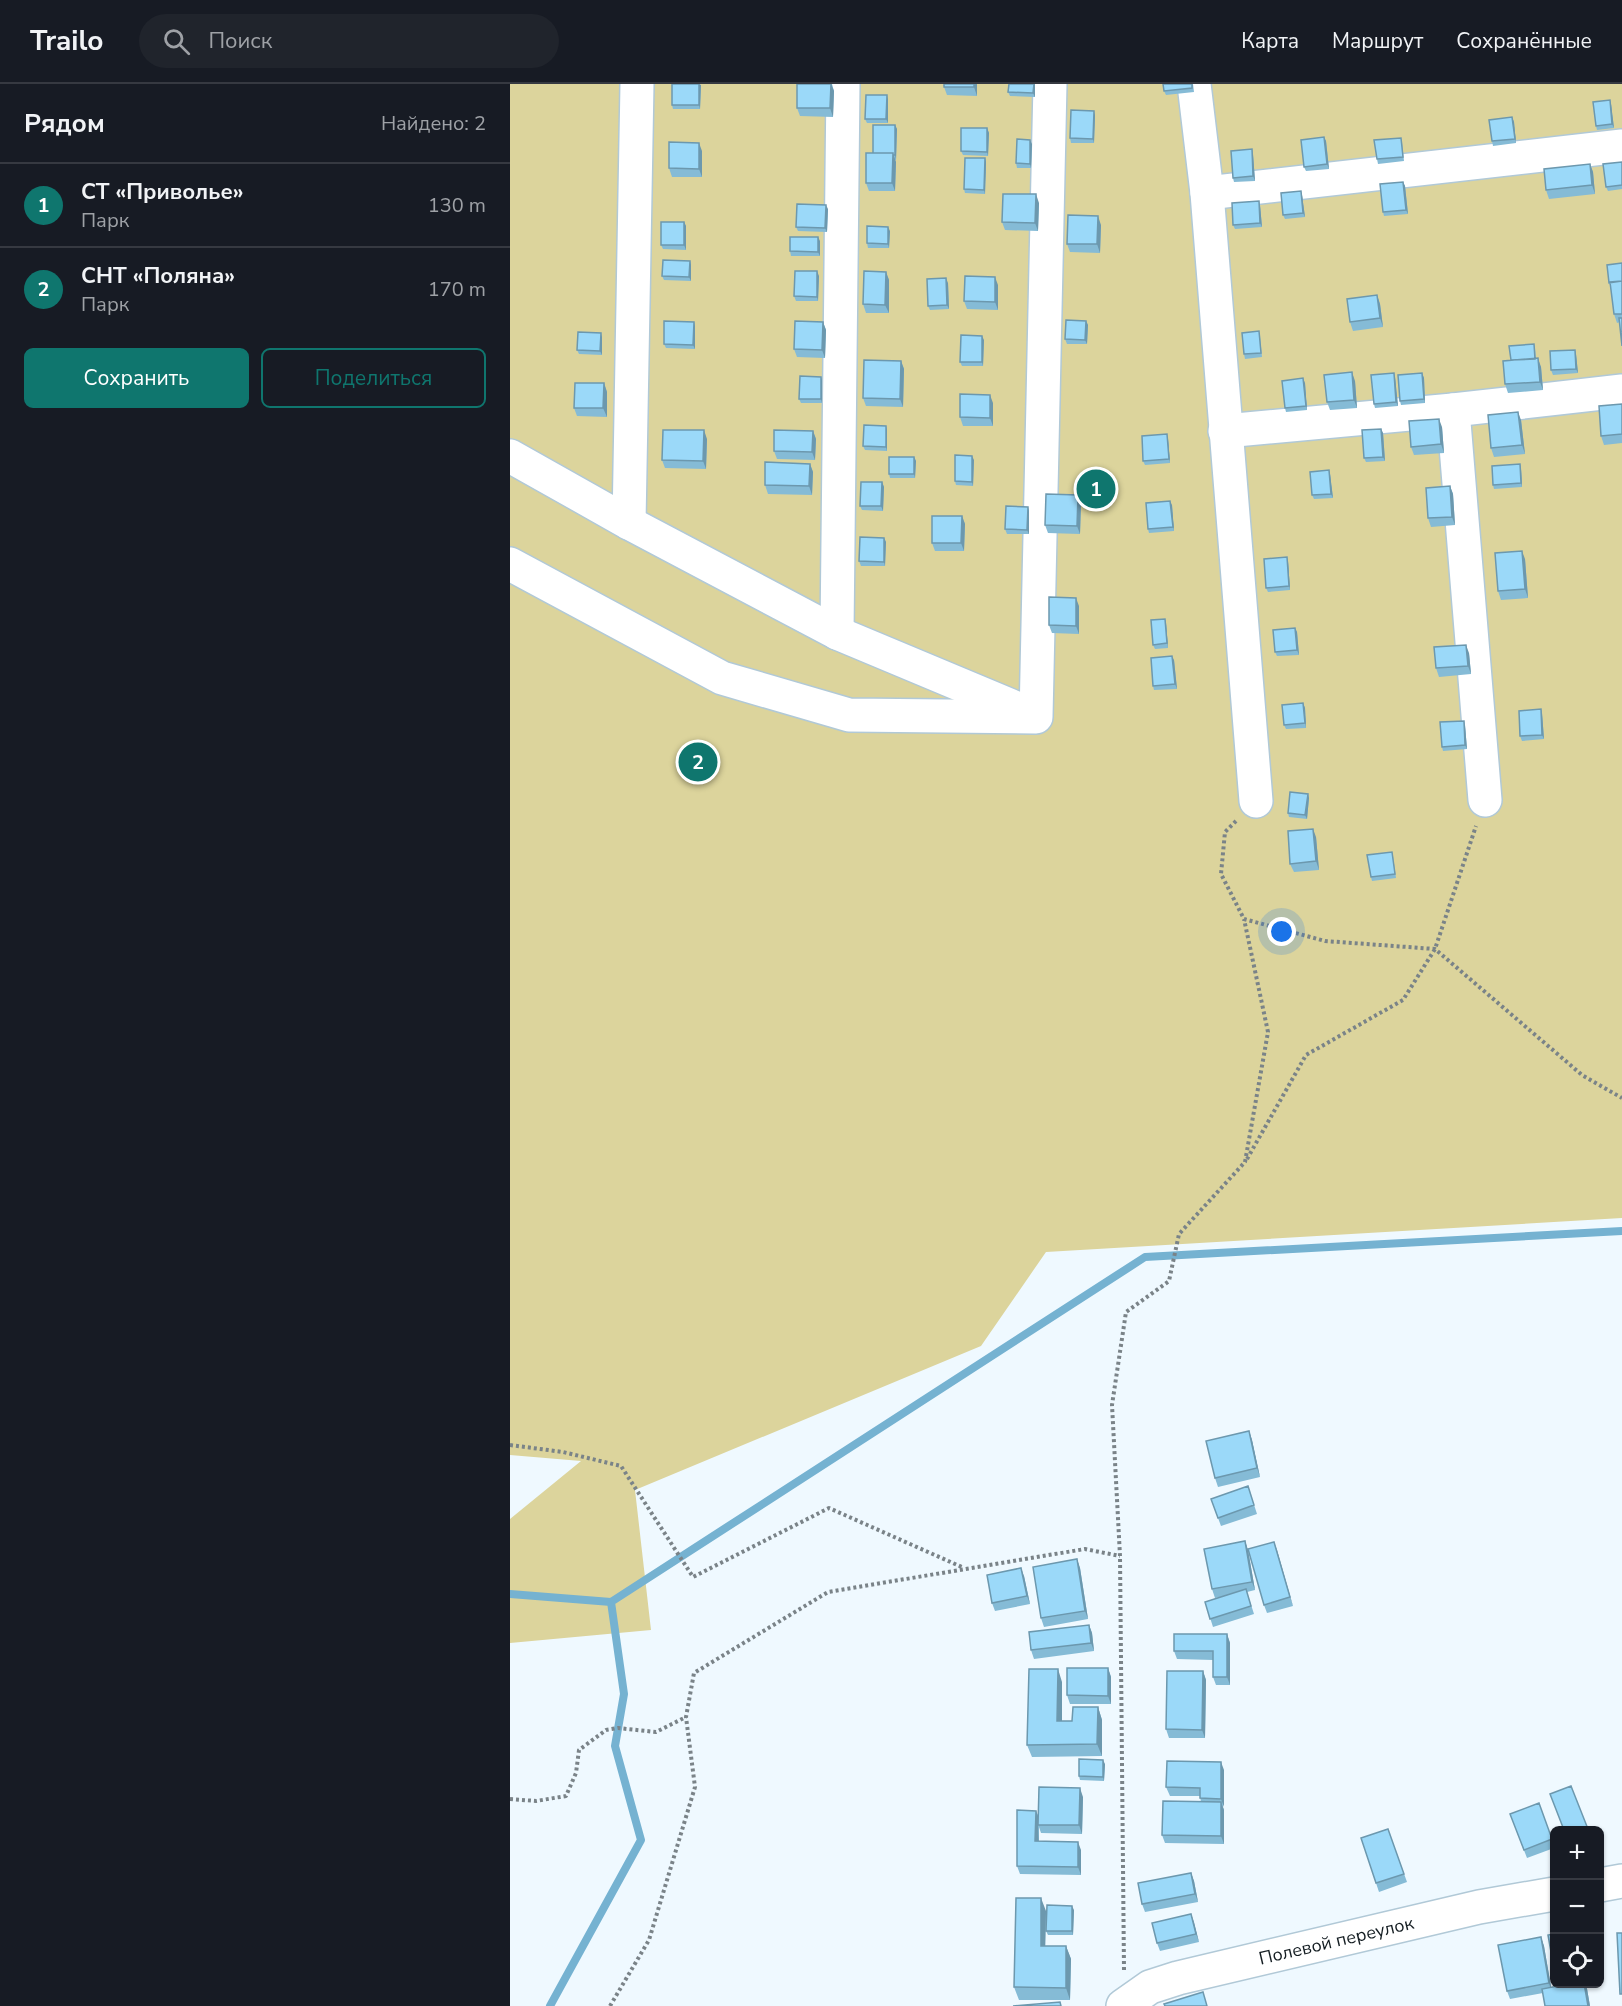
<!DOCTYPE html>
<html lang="ru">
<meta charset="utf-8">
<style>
:root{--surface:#171b24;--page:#20242c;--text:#f1f3f6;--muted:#9ea1a6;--line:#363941;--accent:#0f766e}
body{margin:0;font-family:"Nunito Sans",sans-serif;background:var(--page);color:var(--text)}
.controls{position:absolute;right:18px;bottom:18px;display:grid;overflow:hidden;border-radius:9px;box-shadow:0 2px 4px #0004}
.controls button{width:54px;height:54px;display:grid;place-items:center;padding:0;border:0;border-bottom:2px solid var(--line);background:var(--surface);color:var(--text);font:30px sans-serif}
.you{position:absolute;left:772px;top:848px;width:21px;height:21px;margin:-15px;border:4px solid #fff;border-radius:50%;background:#1a73e8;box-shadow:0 0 0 9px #1a73e833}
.badge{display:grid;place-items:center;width:39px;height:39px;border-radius:50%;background:var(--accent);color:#fff;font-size:20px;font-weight:700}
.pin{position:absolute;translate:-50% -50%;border:3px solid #fff;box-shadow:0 2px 6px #0006}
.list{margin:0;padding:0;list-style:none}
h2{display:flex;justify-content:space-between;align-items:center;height:78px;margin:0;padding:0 24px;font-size:26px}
h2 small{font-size:20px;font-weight:400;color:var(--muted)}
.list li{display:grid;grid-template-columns:39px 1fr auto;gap:18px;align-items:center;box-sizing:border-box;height:84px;padding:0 24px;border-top:2px solid var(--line)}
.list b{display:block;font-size:22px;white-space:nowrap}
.list p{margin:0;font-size:20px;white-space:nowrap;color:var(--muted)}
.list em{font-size:20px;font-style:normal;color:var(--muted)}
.actions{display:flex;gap:12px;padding:18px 24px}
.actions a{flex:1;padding:14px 0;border:2px solid var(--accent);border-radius:9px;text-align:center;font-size:21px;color:var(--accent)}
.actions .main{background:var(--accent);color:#fff}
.icon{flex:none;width:33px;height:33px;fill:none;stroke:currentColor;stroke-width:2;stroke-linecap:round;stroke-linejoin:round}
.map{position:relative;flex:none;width:1112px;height:1922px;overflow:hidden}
header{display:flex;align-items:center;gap:36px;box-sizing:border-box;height:84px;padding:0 30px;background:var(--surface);border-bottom:2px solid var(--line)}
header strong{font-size:28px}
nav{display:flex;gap:33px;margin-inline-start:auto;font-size:21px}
.search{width:420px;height:54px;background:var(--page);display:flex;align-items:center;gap:15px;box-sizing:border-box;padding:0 21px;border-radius:33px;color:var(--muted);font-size:22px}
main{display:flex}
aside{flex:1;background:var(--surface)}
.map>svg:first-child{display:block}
</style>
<header>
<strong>Trailo</strong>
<div class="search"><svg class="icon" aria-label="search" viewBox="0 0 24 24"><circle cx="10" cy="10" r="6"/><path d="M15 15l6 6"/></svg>Поиск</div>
<nav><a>Карта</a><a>Маршрут</a><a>Сохранённые</a></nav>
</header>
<main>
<aside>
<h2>Рядом<small>Найдено: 2</small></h2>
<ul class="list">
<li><span class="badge">1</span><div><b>СТ «Приволье»</b><p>Парк</p></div><em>130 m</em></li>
<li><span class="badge">2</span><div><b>СНТ «Поляна»</b><p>Парк</p></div><em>170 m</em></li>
</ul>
<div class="actions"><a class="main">Сохранить</a><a>Поделиться</a></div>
</aside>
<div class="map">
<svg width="1112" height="1922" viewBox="0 0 1112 1922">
<rect width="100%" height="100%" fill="#eff9ff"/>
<path fill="#dcd49c" d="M0,0H1112V1134L536,1168L471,1262L125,1406L141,1546L0,1559V1435L71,1377L0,1371Z"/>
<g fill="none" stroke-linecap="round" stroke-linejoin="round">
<path stroke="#75b2d1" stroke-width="8" d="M0,1510L101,1518L635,1173L1112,1147
M40,1922L131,1756L105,1662L114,1610L101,1518"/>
<defs>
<g id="minor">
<path d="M684,0L697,109L746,717"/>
<path d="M697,109L1112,62"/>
<path d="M943,326L1112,307"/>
<path d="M715,347L943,326L975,716"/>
<path d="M0,372L119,439L327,549L511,626"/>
<path d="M119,439L127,0"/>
<path d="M0,480L212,594L339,631L526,633L540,0"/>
<path d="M327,549L333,0"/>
<path d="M1090,1801L1112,1797"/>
<path id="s1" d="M613,1922L640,1903L668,1894L969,1823L1044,1810"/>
</g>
</defs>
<use href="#minor" stroke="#b1c9d7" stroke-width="36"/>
<path stroke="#7a8388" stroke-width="4" stroke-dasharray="3 3" stroke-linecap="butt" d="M726,737L715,748L711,790L734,835L815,857L925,865L1072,991L1112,1014
M737,1075L796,971L893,916L925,865L966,742
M0,1361L53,1368L111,1382L183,1493L319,1424L454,1484
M0,1715L26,1717L56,1712L66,1689L69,1666L96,1646L108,1644L146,1648L176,1633
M614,1886L610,1472L602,1321L616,1228L659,1197L669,1150L735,1078L758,948L734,835
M100,1922L139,1856L185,1703L176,1633L184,1589L318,1508L575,1465L610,1472"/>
<use href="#minor" stroke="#fff" stroke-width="33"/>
</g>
<path fill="#85bbd6" d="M287,0H322L324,7L323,33L290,32L287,24Z
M434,0H467V12L437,11L434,3Z
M499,0H525V13L500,12L498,8Z
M683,0L684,8L656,11L654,7Z
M191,1L190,25H163L162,21Z
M378,15V39H357L355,35Z
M1101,20L1104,44L1087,46L1086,42Z
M585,31L584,59H561L560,54Z
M1002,33L1004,38L1006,59L983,62L982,57Z
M385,41L387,45L386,76H385L386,78L385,107H359L356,99L363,69Z
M477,44L479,49L478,72L453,71L451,67Z
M814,53L816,57L819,85L796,87L794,83Z
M891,54L892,58L894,77L868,80L867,75Z
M522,60L521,84H507L506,79Z
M742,65L743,70L745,97L724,98L723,94Z
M192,67V93H162L159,84Z
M475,74L476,78L475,110L455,109L454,105Z
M1112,78V105L1098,107L1096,103Z
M1080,80L1083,88L1085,110L1039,115L1036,106Z
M893,98L895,102L898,130L874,132L873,128Z
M792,111L795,133L775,135L773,131Z
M529,119L528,147L495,146L492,138Z
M750,121L752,143L725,145L723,141Z
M318,125L317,148L288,147L286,143Z
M174,138L176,142V166L153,165L151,161Z
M591,141L590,169L560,168L557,160Z
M380,147L379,164H358L357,159Z
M310,157V172H281L280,167Z
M180,177L181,181V197L154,196L152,192Z
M1112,179V262L1110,238L1107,239L1104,230L1101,203L1099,199Z
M376,188L379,196V229H356L353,220Z
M309,192L308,217H286L284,212Z
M438,199L439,225L420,226L418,222Z
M488,201V226L457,225L454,217Z
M867,211L870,220L873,243L843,247L840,238Z
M576,237L578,241L577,260H557L555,255Z
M184,238L185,242V265L156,264L154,260Z
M313,238L316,246L315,274L287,273L284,265Z
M750,252L752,273L735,275L734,270Z
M92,253V271L69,270L67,266Z
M474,256L473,282H452L450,278Z
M1024,260L1025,264L1026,275L1031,283L1033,306L998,309L995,300L1001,276Z
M1065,266L1066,270L1068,289L1043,291L1041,286Z
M391,277L394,285L393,323L356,322L353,314Z
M912,289L914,294L915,319L891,321L890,317Z
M311,293L312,297V319H291L289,315Z
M885,293L888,322L865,324L864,320Z
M845,297L847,324L820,326L817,318Z
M94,299L97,308V333L67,332L64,324Z
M795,299L797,326L776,328L775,324Z
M483,319V342H453L450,333Z
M1112,320V359L1094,361L1091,352Z
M1011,336L1015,370L984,373L981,364Z
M376,342L377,346V367L355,366L353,362Z
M932,343L934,369L904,371L901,363Z
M871,345L873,349L875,377L856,378L854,374Z
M303,347L306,355L305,376L267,375L264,367Z
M197,355L196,385L155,384L152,376Z
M658,355L660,379L635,381L633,377Z
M404,373L406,377L405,394H380L379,390Z
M464,376L463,402L446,401L445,397Z
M300,380L303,388L302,411L258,410L255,401Z
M1010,380L1011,384L1012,403L984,405L983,401Z
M819,386L820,390L823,414L804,415L802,411Z
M372,398L374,403L373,427L352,426L350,422Z
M940,402L943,410L945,441L921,443L918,434Z
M571,419L570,450L538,449L535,441Z
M662,421L664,447L639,449L638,445Z
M518,423L519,427V450H497L495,445Z
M452,432L455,440L454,467H425L422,459Z
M374,454L376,458L375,482H351L349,477Z
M1015,475L1018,514L991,516L988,507Z
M778,477L780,506L758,508L756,504Z
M569,522V550L542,549L539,541Z
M655,535L656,539L658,564L645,565L643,561Z
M785,544L787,548L789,571L767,572L765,568Z
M959,569L961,590L929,593L926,584Z
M664,576L667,605L644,606L643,602Z
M793,619L795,624L796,644L776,645L774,641Z
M1031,625L1032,629L1034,655L1012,657L1010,652Z
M955,641L957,665L933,667L932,663Z
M798,710L799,714L797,735L779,733L778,729Z
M806,753L809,786L784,788L780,780Z
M882,768L883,772L886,794L862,797L861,793Z
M739,1347L742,1356L750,1393L708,1403L705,1394Z
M738,1402L747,1430L711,1442L701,1415Z
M735,1457L738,1466L745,1506L737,1508L744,1530L703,1543L695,1518L712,1513L705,1514L702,1505Z
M764,1458L783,1522L757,1529L754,1521Z
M567,1475L570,1484L578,1535L534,1543L531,1534Z
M514,1492L520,1520L485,1527L482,1519Z
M579,1541L582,1549L584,1567L524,1575L521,1566Z
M717,1550L720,1559V1601H706L703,1593V1576L667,1575L664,1567Z
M598,1584L601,1593V1620H560L557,1611Z
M693,1587L696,1596L695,1654H659L656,1645Z
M552,1598V1637H562L588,1623L592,1636V1672L522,1673L517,1661Z
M595,1680L594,1697L570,1696L569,1692Z
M714,1686L713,1723L714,1726V1760L655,1759L652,1751L691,1718L690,1712H660L656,1703Z
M573,1713L572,1750L531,1749L529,1743V1757L571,1766V1791L510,1790L507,1782L526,1727L529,1733Z
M1029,1719L1044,1764L1017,1774L1000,1730Z
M878,1745L897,1798L869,1808L851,1754Z
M681,1789L684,1797L688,1818L635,1828L632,1820Z
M564,1826L563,1851H538L536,1847Z
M536,1827L535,1862H556L561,1875L560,1916H509L504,1903Z
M681,1830L689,1858L650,1867L647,1859Z
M1031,1853L1034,1862L1041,1903L1076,1899L1080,1922H1035L1033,1909L1000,1915L997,1907Z"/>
<path fill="#6c98ae" d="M189,0L191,1L190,25L189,21Z
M321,0L324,7L323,33L320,24Z
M464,0H467V12L464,3Z
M524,0H525V13L523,9Z
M377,11L378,15V39L376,35Z
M1100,16L1101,20L1104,44L1102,40Z
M584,27L585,31L584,59L583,55Z
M1002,33L1004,38L1006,59L1005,55Z
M385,41L387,45L386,76L385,71Z
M477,44L479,49L478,72L477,68Z
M814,53L816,57L819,85L817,80Z
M520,56L522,60L521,84L520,80Z
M189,59L192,67V93L189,85Z
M742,65L743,70L745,97L743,92Z
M383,69L386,78L385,107L382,99Z
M475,74L476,78L475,110L474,106Z
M1080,80L1083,88L1085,110L1082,101Z
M893,98L895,102L898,130L896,126Z
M791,107L792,111L795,133L793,129Z
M526,110L529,119L528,147L525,139Z
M749,117L750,121L752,143L750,139Z
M316,121L318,125L317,148L315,144Z
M588,132L591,141L590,169L587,160Z
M174,138L176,142V166L174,161Z
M378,143L380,147L379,164L378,160Z
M308,153L310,157V172L308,168Z
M180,177L181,181V197L179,193Z
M307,187L309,192L308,217L307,213Z
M376,188L379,196V229L375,221Z
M485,193L488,201V226L485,218Z
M436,194L438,199L439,225L437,221Z
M867,211L870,220L873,243L870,234Z
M576,237L578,241L577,260L575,256Z
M184,238L185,242V265L183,261Z
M313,238L316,246L315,274L312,266Z
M91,249L92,253V271L90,267Z
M472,252L474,256L473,282L472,278Z
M1065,266L1066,270L1068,289L1066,285Z
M1028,274L1031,283L1033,306L1030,298Z
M391,277L394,285L393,323L390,315Z
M842,288L845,297L847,324L844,316Z
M884,289L885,293L888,322L886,318Z
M912,289L914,294L915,319L914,315Z
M311,293L312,297V319L311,315Z
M793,294L795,299L797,326L796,322Z
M94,299L97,308V333L93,324Z
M480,311L483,319V342L480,334Z
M1008,328L1011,336L1015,370L1012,361Z
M929,335L932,343L934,369L931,360Z
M376,342L377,346V367L376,363Z
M871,345L873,349L875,377L873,373Z
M194,346L197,355L196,385L193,377Z
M303,347L306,355L305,376L302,368Z
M657,350L658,355L660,379L659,375Z
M462,372L464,376L463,402L462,398Z
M404,373L406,377L405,394L404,390Z
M300,380L303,388L302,411L299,402Z
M1010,380L1011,384L1012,403L1011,399Z
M819,386L820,390L823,414L821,410Z
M372,398L374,403L373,427L371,422Z
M940,402L943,410L945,441L942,433Z
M568,411L571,419L570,450L567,442Z
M660,417L662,421L664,447L663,443Z
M518,423L519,427V450L517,446Z
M452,432L455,440L454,467L451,459Z
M374,454L376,458L375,482L374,478Z
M1012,467L1015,475L1018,514L1015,505Z
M777,473L778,477L780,506L779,502Z
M566,514L569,522V550L566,542Z
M655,535L656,539L658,564L657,559Z
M785,544L787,548L789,571L787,566Z
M956,561L959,569L961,590L958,582Z
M662,572L664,576L667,605L665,600Z
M793,619L795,624L796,644L795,639Z
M1031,625L1032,629L1034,655L1032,651Z
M954,637L955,641L957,665L955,661Z
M798,710L799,714L797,735L795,731Z
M803,745L806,753L809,786L806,777Z
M739,1347L742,1356L750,1393L747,1384Z
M735,1457L738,1466L745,1506L742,1498Z
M764,1458L767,1466L783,1522L780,1513Z
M567,1475L570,1484L578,1535L575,1527Z
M511,1484L514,1492L520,1520L517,1512Z
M579,1541L582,1549L584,1567L581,1559Z
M717,1550L720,1559V1601L717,1593Z
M598,1584L601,1593V1620L598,1612Z
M548,1585L552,1598V1649L547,1637Z
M693,1587L696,1596L695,1654L692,1646Z
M588,1623L592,1636V1672L587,1660Z
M593,1676L595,1680L594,1697L593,1693Z
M711,1678L714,1686V1723L711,1715Z
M570,1704L573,1713L572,1750L569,1741Z
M711,1718L714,1726V1760L711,1752Z
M526,1727L529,1735L528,1741L529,1765L525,1757Z
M568,1758L571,1766V1791L568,1783Z
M681,1789L684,1797L688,1818L685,1810Z
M531,1814L536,1827L535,1874L531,1862Z
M562,1822L564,1826L563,1851L562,1847Z
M681,1830L684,1838L689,1858L686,1850Z
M1031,1853L1034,1862L1042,1908L1039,1899Z
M556,1862L561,1875L560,1916L556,1904Z
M1074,1899H1076L1080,1922H1078Z"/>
<path fill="#9bd9f9" stroke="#6c98ae" stroke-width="1.5" d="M162,0H189V21H162Z
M287,0H321L320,24H287Z
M434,0H464V3H434Z
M499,0H524L523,9L498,8Z
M653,0H682V4L654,7Z
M356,11H377L376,35H355Z
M1100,16L1102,40L1086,42L1083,18Z
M561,26L584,27L583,55L560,54Z
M1002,33L1005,55L982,57L979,36Z
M363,41H385V71H383V69H363Z
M451,44H477V68L451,67Z
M814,53L817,80L794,83L791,56Z
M891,54L893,73L867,75L864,56Z
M507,55L520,56V80L506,79Z
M159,58L189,59V85L159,84Z
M742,65L743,92L723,94L721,67Z
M356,69H383L382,99H356Z
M455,74H475L474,106L454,105Z
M1112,78V101L1096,103L1093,80Z
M1080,80L1082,101L1036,106L1034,85Z
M893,98L896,126L873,128L870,100Z
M791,107L793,129L773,131L771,109Z
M493,110H526L525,139L492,138Z
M749,117L750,139L723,141L722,119Z
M287,120L316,121L315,144L286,143Z
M558,131L588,132L587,160H557Z
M151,138H174V161H151Z
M357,142L378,143V160L357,159Z
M280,153H308V168L280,167Z
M153,176L180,177L179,193L152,192Z
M1112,179V197L1099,199L1097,181Z
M285,187H307V213L284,212Z
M354,187L376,188L375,221L353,220Z
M455,192L485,193V218L454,217Z
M436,194L437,221L418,222L417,195Z
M1112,197V230H1104L1100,198Z
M867,211L870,234L840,238L837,215Z
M1109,234H1112V262Z
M556,236L576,237L575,256L555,255Z
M154,237L184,238L183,261L154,260Z
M285,237L313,238L312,266L284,265Z
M749,247L751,269L734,270L732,249Z
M68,248L91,249L90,267L67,266Z
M451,251L472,252V278H450Z
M1024,260L1025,275L1001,276L999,262Z
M1065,266L1066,285L1041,286L1040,267Z
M1028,274L1030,298L995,300L993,277Z
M354,276L391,277L390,315L353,314Z
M842,288L844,316L817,318L814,291Z
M884,289L886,318L864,320L861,291Z
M912,289L914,315L890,317L888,291Z
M290,292L311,293V315H289Z
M793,294L796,322L775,324L772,297Z
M65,299H94L93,324H64Z
M450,310L480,311V334L450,333Z
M1112,320V350L1091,352L1089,322Z
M1008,328L1012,361L981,364L978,331Z
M929,335L931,360L901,363L899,337Z
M354,341L376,342V363L353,362Z
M871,345L873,373L854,374L852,346Z
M153,346H194L193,377L152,376Z
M264,346L303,347L302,368L264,367Z
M657,350L659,375L633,377L632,352Z
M445,371L462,372V398L445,397Z
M379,373H404V390H379Z
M255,378L300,380L299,402L255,401Z
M1010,380L1011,399L983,401L982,382Z
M819,386L821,410L802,411L800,388Z
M351,398H372L371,422H350Z
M940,402L942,433L918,434L916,404Z
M536,410L568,411L567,442L535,441Z
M660,417L663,443L638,445L636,419Z
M496,422L518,423L517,446L495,445Z
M422,432H452L451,459H422Z
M350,453L374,454V478L349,477Z
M1012,467L1015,505L988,507L985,469Z
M777,473L779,502L756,504L754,475Z
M539,513L566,514V542L539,541Z
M655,535L657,559L643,561L641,536Z
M785,544L787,566L765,568L763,546Z
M956,561L958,582L926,584L924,563Z
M662,572L665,600L643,602L641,574Z
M793,619L795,639L774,641L772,621Z
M1031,625L1032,651L1010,652L1009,627Z
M954,637L955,661L932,663L930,638Z
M780,708L798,710L795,731L778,729Z
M803,745L806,777L780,780L778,747Z
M882,768L885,790L861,793L857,771Z
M739,1347L747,1384L705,1394L696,1357Z
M738,1402L744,1421L708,1434L701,1415Z
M735,1457L742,1498L702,1505L694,1465Z
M764,1458L780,1513L754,1521L738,1465Z
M567,1475L575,1527L531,1534L523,1483Z
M511,1484L517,1512L482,1519L477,1491Z
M736,1505L741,1522L700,1535L695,1518Z
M579,1541L581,1559L521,1566L519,1548Z
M664,1550H717V1593H703V1567H664Z
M557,1584H598V1612L557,1611Z
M519,1585H548L547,1637H562L563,1623H588L587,1660L517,1661Z
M657,1587H693L692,1646L656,1645Z
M569,1675L593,1676V1693L569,1692Z
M657,1677L711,1678V1715L690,1714V1704L656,1703Z
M1061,1702L1078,1745L1075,1746H1054L1040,1710Z
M529,1703L570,1704L569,1741H528Z
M653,1717L711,1718V1752L652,1751Z
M1029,1719L1042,1755L1014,1766L1000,1730Z
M507,1726L526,1727L525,1757L568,1758V1783L507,1782Z
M878,1745L894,1790L866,1799L851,1754Z
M681,1789L685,1810L632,1820L628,1799Z
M506,1814H531V1862H556V1904L504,1903Z
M537,1821L562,1822V1847H536Z
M681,1830L686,1850L647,1859L642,1839Z
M1107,1849H1112V1910H1110Z
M1044,1850V1885L1038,1851Z
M1031,1853L1039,1899L997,1907L988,1861Z
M1047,1899H1074L1078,1922H1035L1032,1905L1048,1902Z
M693,1908L697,1922H655L654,1920Z
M550,1918L551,1922H503Z"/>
<g text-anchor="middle" stroke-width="5" stroke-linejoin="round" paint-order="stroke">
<g font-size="18" fill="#141d22" stroke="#eff9ff">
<text dy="6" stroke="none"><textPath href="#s1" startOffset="225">Полевой переулок</textPath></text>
</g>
</g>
</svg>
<div class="controls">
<button>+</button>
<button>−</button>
<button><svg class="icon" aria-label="locate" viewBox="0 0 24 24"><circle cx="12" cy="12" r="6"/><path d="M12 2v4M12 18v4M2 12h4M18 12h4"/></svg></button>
</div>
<div class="you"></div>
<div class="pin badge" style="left:586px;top:405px">1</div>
<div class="pin badge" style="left:188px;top:678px">2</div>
</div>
</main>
